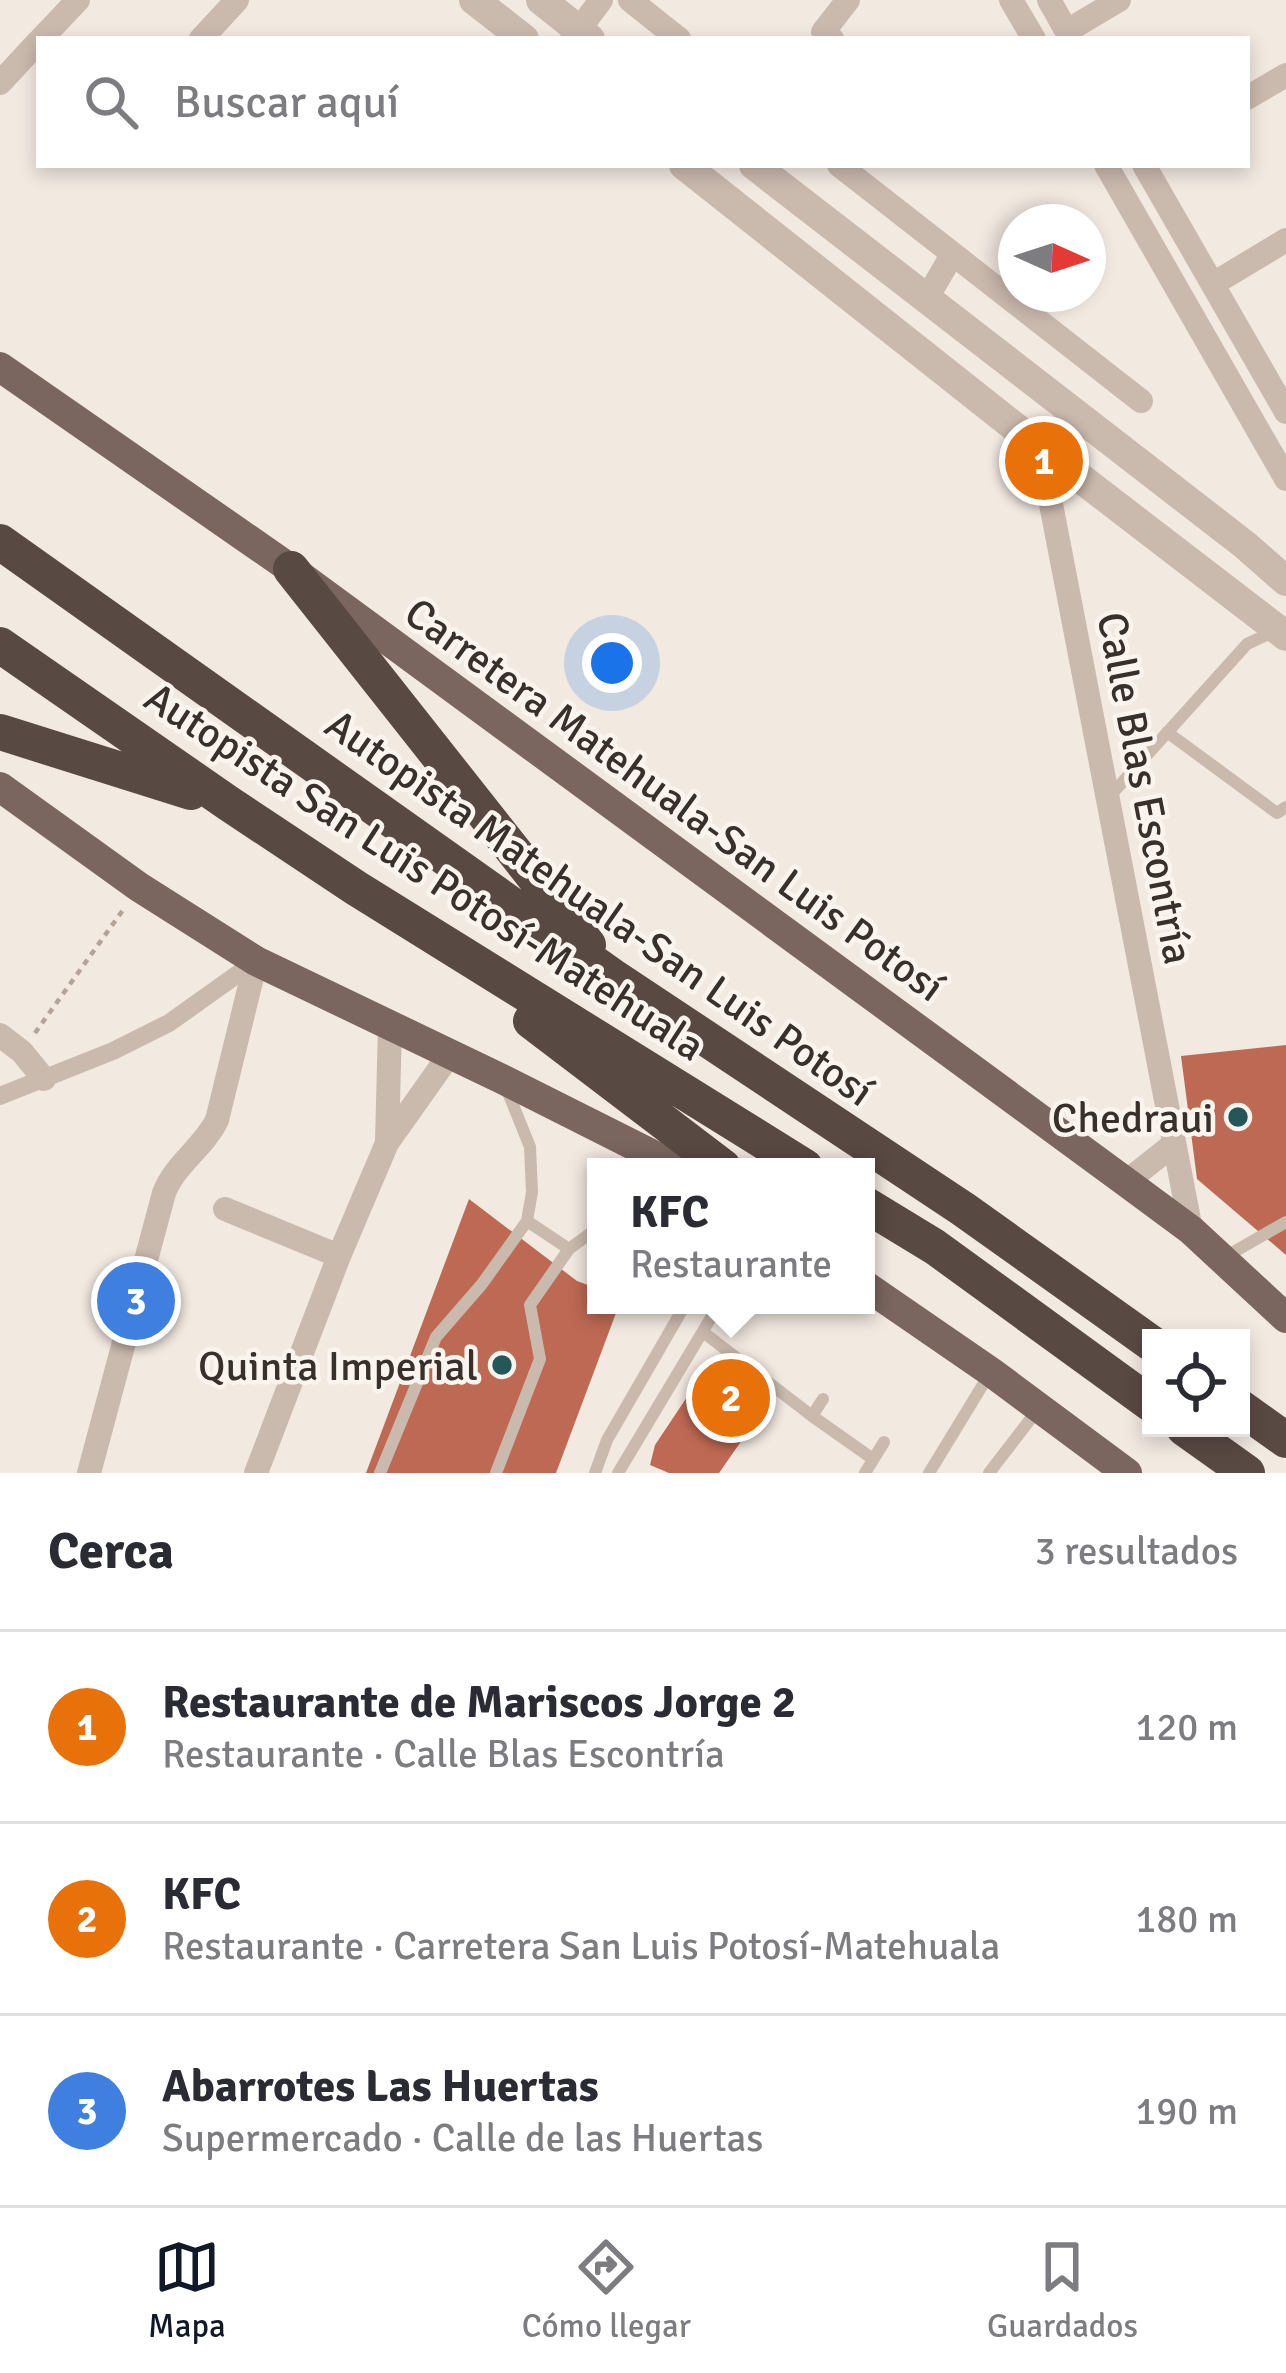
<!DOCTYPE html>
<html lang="es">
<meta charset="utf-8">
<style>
:root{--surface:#fff;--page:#f7f7f7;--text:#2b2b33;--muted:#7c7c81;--line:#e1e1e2;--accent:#111827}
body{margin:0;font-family:Signika,sans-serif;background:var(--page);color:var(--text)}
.controls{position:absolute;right:36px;bottom:36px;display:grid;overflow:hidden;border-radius:0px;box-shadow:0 6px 18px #0003}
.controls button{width:108px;height:108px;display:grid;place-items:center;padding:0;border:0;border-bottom:3px solid var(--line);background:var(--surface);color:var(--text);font:60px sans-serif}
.compass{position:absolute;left:998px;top:204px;width:108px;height:108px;border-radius:50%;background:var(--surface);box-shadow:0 6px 18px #0003;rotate:93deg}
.you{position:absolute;left:612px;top:663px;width:42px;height:42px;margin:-30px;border:9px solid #fff;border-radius:50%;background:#1a73e8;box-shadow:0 0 0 18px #1a73e833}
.badge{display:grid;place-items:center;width:78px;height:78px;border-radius:50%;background:var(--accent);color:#fff;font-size:39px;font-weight:700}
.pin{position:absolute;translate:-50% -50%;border:6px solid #fff;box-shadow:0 3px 12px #0006}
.popup{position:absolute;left:587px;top:1158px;width:288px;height:156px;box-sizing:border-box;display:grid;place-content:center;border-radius:0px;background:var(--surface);filter:drop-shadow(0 3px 9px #0005);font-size:39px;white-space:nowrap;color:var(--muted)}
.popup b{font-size:45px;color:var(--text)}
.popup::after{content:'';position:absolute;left:50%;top:100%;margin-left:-24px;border:24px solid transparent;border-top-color:var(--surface)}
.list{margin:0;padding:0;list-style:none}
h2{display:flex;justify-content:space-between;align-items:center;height:156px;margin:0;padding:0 48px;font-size:51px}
h2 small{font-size:39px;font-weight:400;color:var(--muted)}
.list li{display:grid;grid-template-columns:78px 1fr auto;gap:36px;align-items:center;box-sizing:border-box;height:192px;padding:0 48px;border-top:3px solid var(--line)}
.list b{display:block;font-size:45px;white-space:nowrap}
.list p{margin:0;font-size:39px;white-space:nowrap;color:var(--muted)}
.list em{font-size:39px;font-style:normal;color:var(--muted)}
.icon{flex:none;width:66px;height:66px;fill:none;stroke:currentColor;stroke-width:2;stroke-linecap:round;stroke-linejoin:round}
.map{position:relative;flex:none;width:1286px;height:1473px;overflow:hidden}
.search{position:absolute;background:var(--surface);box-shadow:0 6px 18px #0003;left:36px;right:36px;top:36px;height:132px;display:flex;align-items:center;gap:30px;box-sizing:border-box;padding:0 42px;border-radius:0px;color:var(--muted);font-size:45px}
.sheet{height:732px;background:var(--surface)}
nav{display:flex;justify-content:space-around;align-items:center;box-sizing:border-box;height:168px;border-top:3px solid var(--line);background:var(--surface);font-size:33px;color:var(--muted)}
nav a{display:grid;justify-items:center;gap:6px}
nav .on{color:var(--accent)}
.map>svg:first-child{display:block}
</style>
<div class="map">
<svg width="1286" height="1473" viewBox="0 0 1286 1473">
<rect width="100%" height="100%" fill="#f2e9e1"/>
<path fill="#be6953" d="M1286,1045V1255L1197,1179L1181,1056Z
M469,1199L577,1281L596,1288V1305H619L556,1473H366Z
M707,1367L765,1407L719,1473H669L650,1465L655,1445Z"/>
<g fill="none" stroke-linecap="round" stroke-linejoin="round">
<path stroke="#b6a398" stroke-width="4.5" stroke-dasharray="6 6" stroke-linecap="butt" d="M35,1033L123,910"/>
<path stroke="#cab9ad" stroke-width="12" d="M1167,732L1277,813L1286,807
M1110,796L1247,644L1277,630
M527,1221L569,1249
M1225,1257L1286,1222
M703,1332L812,1416L873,1459
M812,1416L823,1399
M380,1473L436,1337L482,1284L527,1221L532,1192L530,1147L505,1085
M496,1473L540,1359L530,1305L569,1249L596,1229
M595,1473L607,1440L685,1305
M618,1473L712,1316L722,1305
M865,1473L884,1442
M929,1473L990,1373
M989,1473L1039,1408"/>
<path stroke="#cab9ad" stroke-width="18" d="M0,1096L113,1051L169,1023L256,961"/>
<path stroke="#cab9ad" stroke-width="24" d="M630,0L679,39
M1011,0L1034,39
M1049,0L1071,39
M1067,31L1119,0
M41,39L78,0
M201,39L237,0
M572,39L601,0
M832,39L823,32L848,0
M0,83L39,41
M1247,98L1286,75
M839,165L1141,401
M1106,165L1286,479
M1144,165L1286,412
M1213,284L1286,240
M927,298L952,255
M1040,447L1191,1230
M0,1035L22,1052L44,1079
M387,1141L390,1026
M1126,1182L1174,1144
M225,1209L339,1256
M89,1473L164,1193C175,1164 204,1147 217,1120L256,961
M256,1473L339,1256L387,1143L450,1054"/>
<path stroke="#cab9ad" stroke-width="30" d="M474,0L524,39
M541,0L590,39
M684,165L1040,447L1286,636
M754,165L1245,545L1286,581"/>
<path stroke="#7a665e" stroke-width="30" d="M0,367L291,569L1126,1182L1191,1230L1286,1318
M0,787L139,887L256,961L502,1079L677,1167
M866,1286L991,1372L1127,1473"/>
<path stroke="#594943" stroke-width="36" d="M0,542L612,976L963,1209L1151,1343
M291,569L588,945
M0,645L228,803L356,888L805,1167
M0,732L191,792
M531,1021L723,1167
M866,1205L935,1247L1151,1404
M1241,1408L1286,1440
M1184,1428L1247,1473"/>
</g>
<g fill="#235758" stroke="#faf4ee" stroke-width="4.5">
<circle cx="1238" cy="1117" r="12"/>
<circle cx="502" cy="1365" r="12"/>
</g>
<g text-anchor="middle" stroke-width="9" stroke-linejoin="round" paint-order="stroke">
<g font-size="42" fill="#392f2b" stroke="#faf4ee">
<text transform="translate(1146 788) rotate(79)" y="15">Calle Blas Escontría</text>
<text transform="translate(675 799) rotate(36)" y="15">Carretera Matehuala-San Luis Potosí</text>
<text transform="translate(425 871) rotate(33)" y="15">Autopista San Luis Potosí-Matehuala</text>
<text transform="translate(600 907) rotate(35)" y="15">Autopista Matehuala-San Luis Potosí</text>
</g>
<g font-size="42" fill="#392f2b" stroke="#faf4ee" text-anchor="end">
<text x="1214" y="1132">Chedraui</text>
<text x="478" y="1380">Quinta Imperial</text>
</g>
</g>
</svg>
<div class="controls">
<button><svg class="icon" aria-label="locate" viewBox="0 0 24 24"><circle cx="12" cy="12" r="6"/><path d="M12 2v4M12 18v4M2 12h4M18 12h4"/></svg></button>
</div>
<svg class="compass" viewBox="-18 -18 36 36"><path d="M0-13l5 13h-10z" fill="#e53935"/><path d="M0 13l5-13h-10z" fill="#7c7c81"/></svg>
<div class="you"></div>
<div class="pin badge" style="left:1044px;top:461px;background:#e8710a">1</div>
<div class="pin badge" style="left:731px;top:1398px;background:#e8710a">2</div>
<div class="popup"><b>KFC</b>Restaurante</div>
<div class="pin badge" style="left:136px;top:1301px;background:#3f7fe0">3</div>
<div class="search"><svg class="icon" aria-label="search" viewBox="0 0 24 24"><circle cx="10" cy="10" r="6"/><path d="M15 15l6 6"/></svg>Buscar aquí</div>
</div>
<section class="sheet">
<h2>Cerca<small>3 resultados</small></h2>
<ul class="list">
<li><span class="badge" style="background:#e8710a">1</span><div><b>Restaurante de Mariscos Jorge 2</b><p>Restaurante · Calle Blas Escontría</p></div><em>120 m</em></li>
<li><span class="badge" style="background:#e8710a">2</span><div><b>KFC</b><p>Restaurante · Carretera San Luis Potosí-Matehuala</p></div><em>180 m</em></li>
<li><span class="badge" style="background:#3f7fe0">3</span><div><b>Abarrotes Las Huertas</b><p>Supermercado · Calle de las Huertas</p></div><em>190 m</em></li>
</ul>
</section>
<nav>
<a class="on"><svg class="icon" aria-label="map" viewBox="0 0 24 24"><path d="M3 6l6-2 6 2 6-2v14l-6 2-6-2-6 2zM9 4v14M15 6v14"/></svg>Mapa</a>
<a><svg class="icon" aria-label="directions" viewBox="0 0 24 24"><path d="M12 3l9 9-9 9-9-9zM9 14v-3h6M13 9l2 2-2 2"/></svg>Cómo llegar</a>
<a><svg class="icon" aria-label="saved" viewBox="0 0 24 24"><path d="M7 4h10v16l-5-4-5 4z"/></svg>Guardados</a>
</nav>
